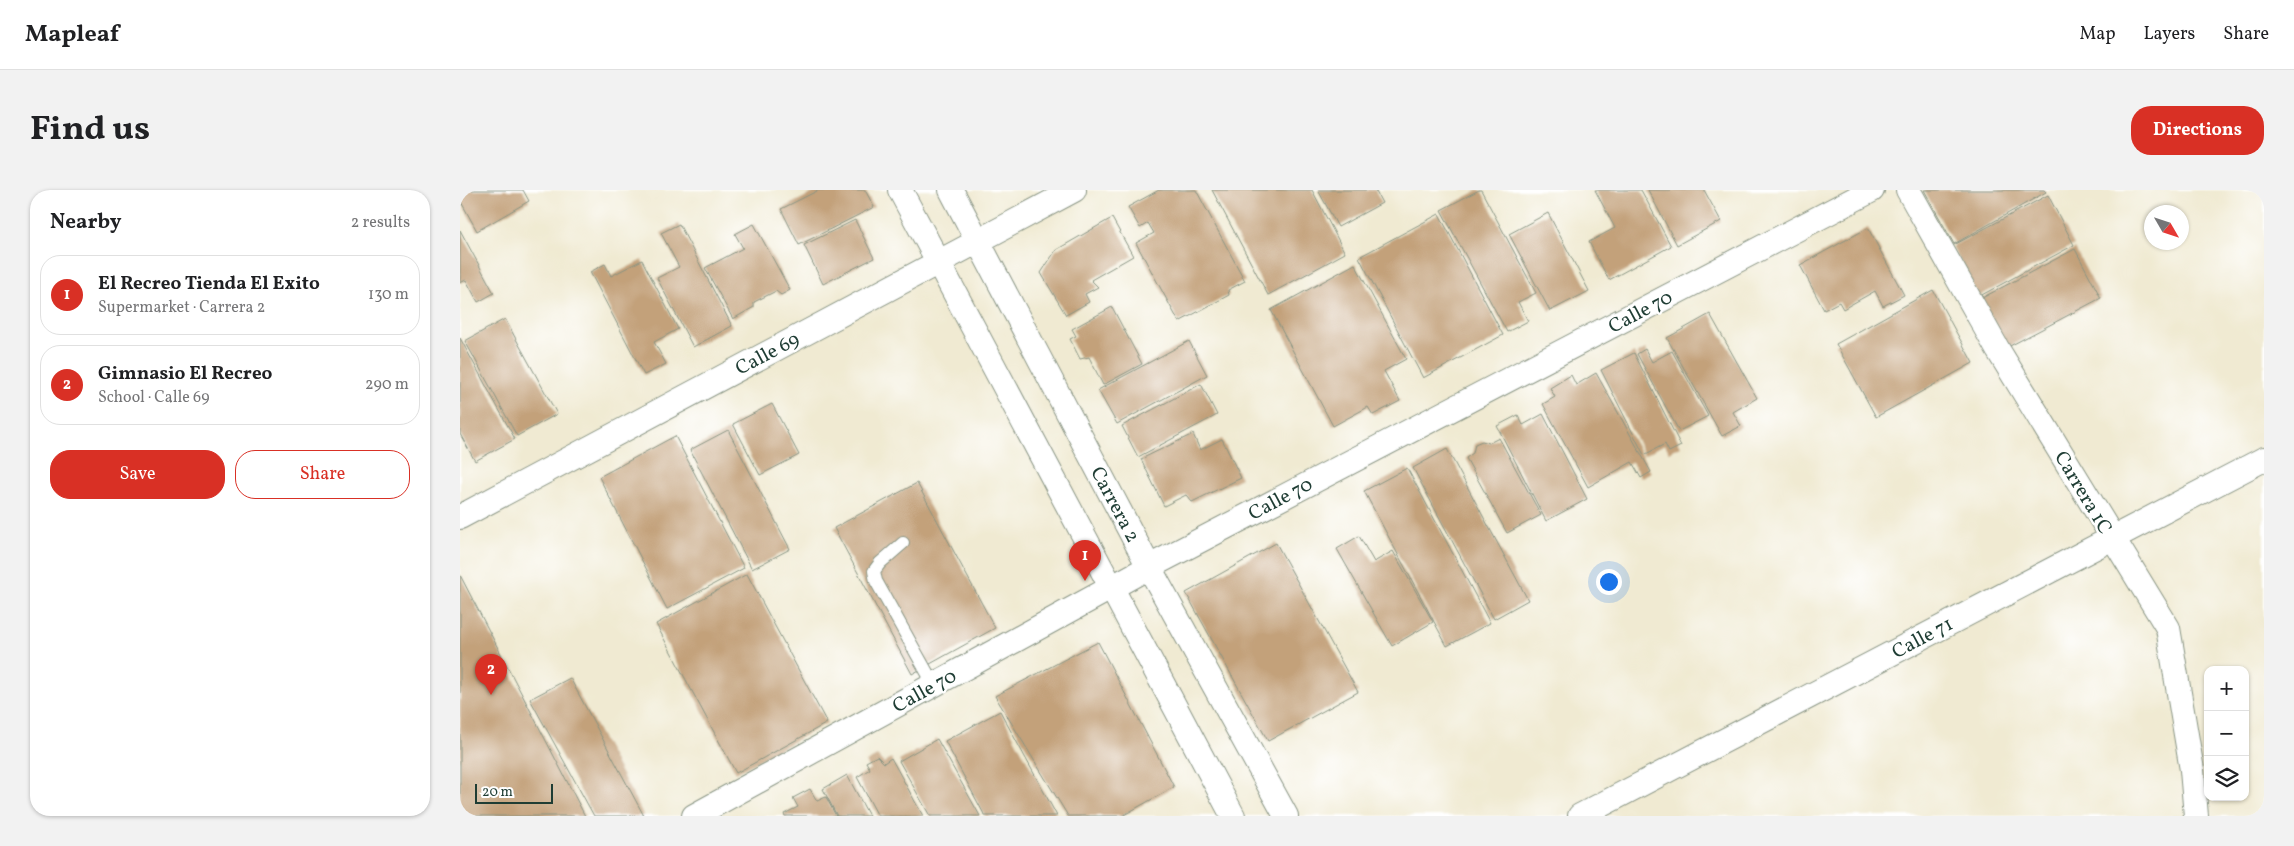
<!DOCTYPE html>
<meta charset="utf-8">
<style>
:root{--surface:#fff;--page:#f2f2f2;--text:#202124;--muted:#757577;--line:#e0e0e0;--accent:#d93025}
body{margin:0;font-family:Vollkorn,serif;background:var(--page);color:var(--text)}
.controls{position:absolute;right:15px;bottom:15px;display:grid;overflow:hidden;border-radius:10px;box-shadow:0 1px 4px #0004}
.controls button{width:45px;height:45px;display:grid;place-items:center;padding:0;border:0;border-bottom:1px solid var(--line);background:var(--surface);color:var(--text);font:25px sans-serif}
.compass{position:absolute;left:1684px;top:15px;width:45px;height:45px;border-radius:50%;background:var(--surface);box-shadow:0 1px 4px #0004;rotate:129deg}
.scale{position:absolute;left:15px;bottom:12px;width:78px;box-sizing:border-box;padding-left:5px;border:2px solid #1f3d34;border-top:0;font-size:14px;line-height:18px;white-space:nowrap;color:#1f3d34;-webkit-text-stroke:4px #fff;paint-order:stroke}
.you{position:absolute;left:1148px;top:391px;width:18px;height:18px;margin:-12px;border:4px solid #fff;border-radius:50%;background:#1a73e8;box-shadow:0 0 0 8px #1a73e833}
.badge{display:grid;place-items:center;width:32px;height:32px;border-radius:50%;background:var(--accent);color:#fff;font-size:16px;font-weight:700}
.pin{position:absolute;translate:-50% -41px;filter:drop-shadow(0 1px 2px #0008)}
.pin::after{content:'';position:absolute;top:26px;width:18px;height:15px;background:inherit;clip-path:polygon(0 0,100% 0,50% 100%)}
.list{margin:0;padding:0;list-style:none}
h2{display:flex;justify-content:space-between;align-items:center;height:65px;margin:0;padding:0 20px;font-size:21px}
h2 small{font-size:16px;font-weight:400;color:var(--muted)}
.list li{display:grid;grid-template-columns:32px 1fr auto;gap:15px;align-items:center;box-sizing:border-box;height:80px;margin:0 10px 10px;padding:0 10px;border:1px solid var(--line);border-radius:20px}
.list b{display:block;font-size:19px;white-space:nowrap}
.list p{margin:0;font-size:16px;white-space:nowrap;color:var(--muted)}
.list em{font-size:16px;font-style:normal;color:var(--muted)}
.actions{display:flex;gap:10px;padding:15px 20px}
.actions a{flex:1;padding:11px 0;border:1px solid var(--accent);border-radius:20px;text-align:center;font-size:18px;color:var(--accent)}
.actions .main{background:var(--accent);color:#fff}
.icon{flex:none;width:28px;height:28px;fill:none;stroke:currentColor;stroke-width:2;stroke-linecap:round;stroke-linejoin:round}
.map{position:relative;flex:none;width:1804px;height:626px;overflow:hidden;border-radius:20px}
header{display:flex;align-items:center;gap:30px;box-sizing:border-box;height:70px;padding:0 25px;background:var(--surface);border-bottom:1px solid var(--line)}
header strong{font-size:24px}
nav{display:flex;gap:28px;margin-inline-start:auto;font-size:18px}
.intro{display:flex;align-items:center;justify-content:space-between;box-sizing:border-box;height:120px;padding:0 30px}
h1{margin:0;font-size:35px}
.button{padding:12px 22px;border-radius:20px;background:var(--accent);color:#fff;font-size:18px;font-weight:700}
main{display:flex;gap:30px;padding:0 30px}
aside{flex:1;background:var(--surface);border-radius:20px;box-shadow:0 1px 4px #0004}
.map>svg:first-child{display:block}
</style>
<header>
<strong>Mapleaf</strong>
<nav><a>Map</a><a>Layers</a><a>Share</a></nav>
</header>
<div class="intro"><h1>Find us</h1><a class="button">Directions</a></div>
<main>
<aside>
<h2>Nearby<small>2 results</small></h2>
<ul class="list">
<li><span class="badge">1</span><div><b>El Recreo Tienda El Exito</b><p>Supermarket · Carrera 2</p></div><em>130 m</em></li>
<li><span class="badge">2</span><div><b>Gimnasio El Recreo</b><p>School · Calle 69</p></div><em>290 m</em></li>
</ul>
<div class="actions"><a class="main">Save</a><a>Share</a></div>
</aside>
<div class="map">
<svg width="1804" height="626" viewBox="0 0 1804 626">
<rect width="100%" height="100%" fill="#fff"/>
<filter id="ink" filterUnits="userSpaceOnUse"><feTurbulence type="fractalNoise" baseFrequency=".02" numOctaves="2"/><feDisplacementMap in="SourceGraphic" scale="10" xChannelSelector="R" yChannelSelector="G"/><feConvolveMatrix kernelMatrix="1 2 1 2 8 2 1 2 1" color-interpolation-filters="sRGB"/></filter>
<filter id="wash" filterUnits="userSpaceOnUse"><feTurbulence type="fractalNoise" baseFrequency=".0096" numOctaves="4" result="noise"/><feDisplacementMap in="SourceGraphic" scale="20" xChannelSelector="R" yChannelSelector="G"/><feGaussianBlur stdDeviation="1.12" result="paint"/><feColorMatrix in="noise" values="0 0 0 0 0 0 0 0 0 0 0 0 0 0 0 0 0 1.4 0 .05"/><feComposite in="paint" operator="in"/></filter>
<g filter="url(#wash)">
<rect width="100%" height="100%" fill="#f0ead2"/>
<g id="blocks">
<path fill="#c3a17a" d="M0,0H63L69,11L17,41L0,10Z
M359,0H405L414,17L339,55L321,19Z
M699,0H736L785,91L768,100L769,105L719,132L676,53L694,43L688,33L680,38L668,17Z
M752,0H852L885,63L808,105Z
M858,0H915L922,13L878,37Z
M1019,0H1021L1076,103L1058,112L1068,131L1047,142L981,20Z
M1135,0H1181L1211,56L1149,90L1129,52L1155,38Z
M1188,0H1244L1261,31L1217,55Z
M1464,0H1584L1586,2L1494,54Z
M1588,5L1614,55L1518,107L1492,56Z
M1088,23L1129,101L1090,121L1049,44Z
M979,24L1043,145L963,188L899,67Z
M652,28L673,66L631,90L638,97L625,104L629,112L606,125L581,83L596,60Z
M395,30L414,68L363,94L344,55Z
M219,34L272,136L233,157L197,88L219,77L201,43Z
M294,34L330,100L321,105L316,101L294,112V117L273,129L245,78L283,58L275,44Z
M1408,38L1444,105L1423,116L1415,101L1383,119L1379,112L1364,120L1340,75Z
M0,40L34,103L18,112L6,90L0,93Z
M1615,59L1641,108L1546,158L1520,109Z
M182,70L218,139L194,152L206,174L184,185L130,82L145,74L151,86Z
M895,74L946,169L924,181L940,211L913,225L908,217L873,236L811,120Z
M1473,100L1513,173L1416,227L1376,154Z
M652,117L682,174L643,195L629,167L620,169L610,149L616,146L612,139Z
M1250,124L1297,208L1273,222L1281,236L1262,246L1207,148Z
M45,129L97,224L57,246L5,151Z
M0,148L55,249L15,271L0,244Z
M729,151L747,185L657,234L638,200Z
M1185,159L1192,172L1212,161L1248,226L1219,241L1177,164Z
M1174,163L1221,256L1209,262L1205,254L1184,265L1141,180Z
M1136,183L1191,282L1181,288L1172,272L1128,297L1083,214L1095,207L1090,198L1111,185L1116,195Z
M741,194L757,225L678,267L662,236Z
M312,214L339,265L300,285L273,234Z
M1083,224L1127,309L1086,331L1037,236L1058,225L1063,235Z
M268,240L330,359L292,379L230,260Z
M733,244L740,260L762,249L781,288L732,312L726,305L704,316L681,269Z
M215,246L284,378L207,419L139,287Z
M1039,248L1081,325L1047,343L1006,268L1013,263L1015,254L1022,251L1029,253Z
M987,259L1068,410L1034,429L953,278Z
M947,278L1030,433L987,456L904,301Z
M457,293L535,438L452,484L374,338Z
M899,346L914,372L933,361L973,432L932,456L877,359Z
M816,353L898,502L808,551L726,403Z
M287,384L367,533L276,583L196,434Z
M0,385L125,626H0Z
M638,452L714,597L662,626H608L535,506Z
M110,488L184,626H134L70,509Z
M540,521L597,626H525L485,551Z
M477,549L520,626H470L439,571Z
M417,566L424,573L431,568L463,626H418L397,587L410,579L406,572Z
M387,585L409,626H377L363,599Z
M350,599L357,611L366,607L376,626H325L324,624L338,617L333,608Z"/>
</g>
</g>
<g filter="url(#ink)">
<use href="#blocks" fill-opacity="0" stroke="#889483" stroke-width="1"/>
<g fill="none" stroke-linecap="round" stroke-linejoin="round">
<defs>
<path id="service" d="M443,353L420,373L414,381L416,391L474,495"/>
<path id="minor" d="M440,0L773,626
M491,0L689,377L826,626
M1448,0L1538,160L1708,438L1732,580L1736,626
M0,327L614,0
M234,626L689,377L1412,0
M1120,626L1804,269"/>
</defs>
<use href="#service" stroke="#889483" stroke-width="14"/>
<use href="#minor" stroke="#889483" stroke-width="26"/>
<use href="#service" stroke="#fff" stroke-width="12"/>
<use href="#minor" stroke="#fff" stroke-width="24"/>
</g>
</g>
<g text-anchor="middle" stroke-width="4.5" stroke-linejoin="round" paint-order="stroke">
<g font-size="20" fill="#1f3d34" stroke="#fff">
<text transform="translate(1180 121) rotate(-28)" y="7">Calle 70</text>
<text transform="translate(307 163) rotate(-28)" y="7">Calle 69</text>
<text transform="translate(1624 302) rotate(59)" y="7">Carrera 1C</text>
<text transform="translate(820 308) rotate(-28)" y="7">Calle 70</text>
<text transform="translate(656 314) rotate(62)" y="7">Carrera 2</text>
<text transform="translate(1462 447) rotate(-28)" y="7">Calle 71</text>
<text transform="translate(464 500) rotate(-29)" y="7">Calle 70</text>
</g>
</g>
</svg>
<div class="controls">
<button>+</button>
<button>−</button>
<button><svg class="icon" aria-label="layers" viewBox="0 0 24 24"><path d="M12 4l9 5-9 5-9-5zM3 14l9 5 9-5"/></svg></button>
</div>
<svg class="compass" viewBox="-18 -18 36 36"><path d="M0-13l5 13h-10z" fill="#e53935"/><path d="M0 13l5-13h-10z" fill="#757577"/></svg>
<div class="scale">20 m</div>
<div class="you"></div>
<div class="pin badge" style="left:625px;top:391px">1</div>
<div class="pin badge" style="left:31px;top:505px">2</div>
</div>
</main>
